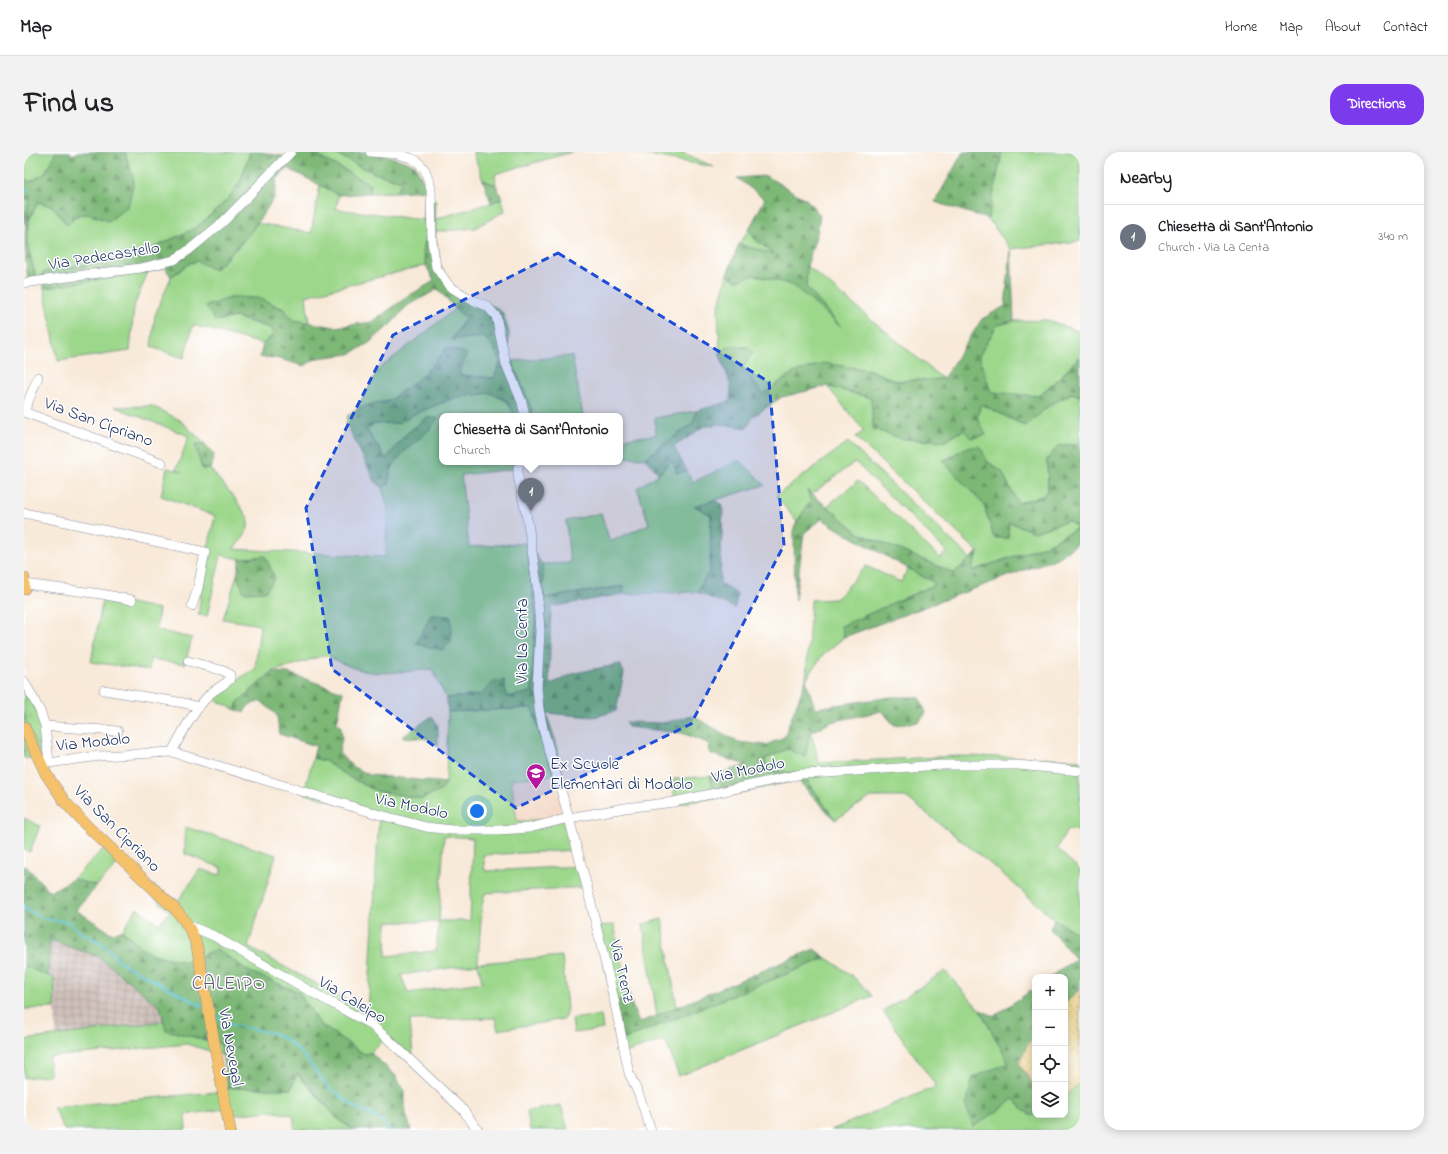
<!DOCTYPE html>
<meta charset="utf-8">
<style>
:root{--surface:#fff;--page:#f2f2f2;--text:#202124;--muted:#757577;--line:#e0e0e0;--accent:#7c3aed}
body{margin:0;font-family:"Indie Flower",sans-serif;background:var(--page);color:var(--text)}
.controls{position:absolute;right:12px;bottom:12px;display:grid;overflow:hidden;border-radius:8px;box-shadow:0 2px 10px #0003}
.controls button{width:36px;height:36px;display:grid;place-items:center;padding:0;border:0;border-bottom:1px solid var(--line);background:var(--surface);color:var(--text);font:20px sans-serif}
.you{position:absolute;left:453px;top:659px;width:14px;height:14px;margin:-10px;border:3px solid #fff;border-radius:50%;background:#1a73e8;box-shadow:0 0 0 6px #1a73e833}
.badge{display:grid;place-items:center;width:26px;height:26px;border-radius:50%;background:var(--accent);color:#fff;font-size:13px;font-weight:700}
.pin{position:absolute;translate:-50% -33px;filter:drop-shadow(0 1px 2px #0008)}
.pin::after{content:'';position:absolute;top:21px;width:14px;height:12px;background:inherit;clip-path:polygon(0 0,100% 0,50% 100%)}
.popup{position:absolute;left:415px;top:261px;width:184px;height:52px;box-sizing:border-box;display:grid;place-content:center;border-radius:8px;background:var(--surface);filter:drop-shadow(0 1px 3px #0005);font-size:13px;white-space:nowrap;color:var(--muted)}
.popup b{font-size:15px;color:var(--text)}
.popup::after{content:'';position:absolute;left:50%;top:100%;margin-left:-8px;border:8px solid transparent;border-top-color:var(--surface)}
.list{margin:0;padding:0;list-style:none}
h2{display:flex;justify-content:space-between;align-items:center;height:52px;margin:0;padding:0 16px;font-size:17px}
h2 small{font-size:13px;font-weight:400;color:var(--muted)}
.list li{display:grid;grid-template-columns:26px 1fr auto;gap:12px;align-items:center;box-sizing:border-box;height:64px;padding:0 16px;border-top:1px solid var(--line)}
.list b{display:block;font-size:15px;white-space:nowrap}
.list p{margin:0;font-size:13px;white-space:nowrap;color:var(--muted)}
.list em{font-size:13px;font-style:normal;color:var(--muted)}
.icon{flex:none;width:22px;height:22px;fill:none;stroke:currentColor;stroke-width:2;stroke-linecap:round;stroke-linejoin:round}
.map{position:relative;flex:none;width:1056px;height:978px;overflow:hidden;border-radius:16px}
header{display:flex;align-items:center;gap:24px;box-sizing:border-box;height:56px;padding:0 20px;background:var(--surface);border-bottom:1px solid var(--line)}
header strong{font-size:19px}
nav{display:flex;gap:22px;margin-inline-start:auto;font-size:14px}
.intro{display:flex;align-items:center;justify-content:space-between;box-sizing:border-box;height:96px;padding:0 24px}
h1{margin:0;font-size:28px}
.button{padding:10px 18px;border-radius:16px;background:var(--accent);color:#fff;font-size:14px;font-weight:700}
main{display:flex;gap:24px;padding:0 24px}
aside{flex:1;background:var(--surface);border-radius:16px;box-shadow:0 2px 10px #0003}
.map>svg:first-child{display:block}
</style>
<header>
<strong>Map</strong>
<nav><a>Home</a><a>Map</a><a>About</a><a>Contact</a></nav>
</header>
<div class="intro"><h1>Find us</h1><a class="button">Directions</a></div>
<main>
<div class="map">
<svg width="1056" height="978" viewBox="0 0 1056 978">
<defs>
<pattern id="industrial-grid" width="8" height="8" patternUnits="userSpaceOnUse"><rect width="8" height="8" fill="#cfc0ba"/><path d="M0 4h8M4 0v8" fill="none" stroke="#b1a5a2"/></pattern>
<pattern id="forest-firs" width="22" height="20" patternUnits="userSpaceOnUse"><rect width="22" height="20" fill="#7db877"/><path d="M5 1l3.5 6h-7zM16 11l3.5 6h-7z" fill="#669665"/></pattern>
<pattern id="sand-dots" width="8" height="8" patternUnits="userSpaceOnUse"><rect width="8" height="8" fill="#eeda9e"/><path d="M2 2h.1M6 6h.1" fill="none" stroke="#ccbb8a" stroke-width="1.8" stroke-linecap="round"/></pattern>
<pattern id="park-tufts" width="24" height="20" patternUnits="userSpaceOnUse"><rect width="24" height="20" fill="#9cd78b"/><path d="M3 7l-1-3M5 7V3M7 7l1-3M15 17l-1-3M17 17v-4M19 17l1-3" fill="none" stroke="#86b97a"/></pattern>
</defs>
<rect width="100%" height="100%" fill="#fff"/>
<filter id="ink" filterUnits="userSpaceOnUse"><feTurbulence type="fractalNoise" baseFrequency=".025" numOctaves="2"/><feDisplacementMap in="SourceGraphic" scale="8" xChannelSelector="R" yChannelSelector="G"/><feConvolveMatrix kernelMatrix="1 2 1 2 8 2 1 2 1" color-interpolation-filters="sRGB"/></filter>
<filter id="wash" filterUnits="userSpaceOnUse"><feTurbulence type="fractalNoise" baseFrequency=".012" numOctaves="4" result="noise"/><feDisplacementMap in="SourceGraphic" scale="16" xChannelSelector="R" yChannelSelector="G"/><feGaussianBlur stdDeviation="0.9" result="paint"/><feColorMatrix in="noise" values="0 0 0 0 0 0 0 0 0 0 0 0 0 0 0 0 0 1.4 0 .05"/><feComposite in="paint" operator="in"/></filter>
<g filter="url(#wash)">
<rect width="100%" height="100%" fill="#f8e9d8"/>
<path fill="#f3d4be" d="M529,623L545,666L493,670L487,627Z"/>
<path fill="url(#industrial-grid)" d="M26,787L75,805L136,855L140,869L32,884L30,826L24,824Z"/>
<path fill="#9cd78b" stroke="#5c8374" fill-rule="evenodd" d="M0,0H32L21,21L6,30L0,26Z
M101,0H226L217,28L203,48L173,75L117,102L20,120L18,125L12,126L4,95L5,68L14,50L28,54L43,73C61,56 63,62 85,69L110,29Z
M294,0H308L350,21L379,29L372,40L346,41L347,33L315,15L296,5Z
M449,0H548L471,22L472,33L459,28Z
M607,0H658L690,15Z
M978,0H1056V89L987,97L964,67Z
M296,33L315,43L312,57L400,68L403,83L399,98L402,113L282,144L285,171L270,168L260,157L234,146L191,169L211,165L246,176L249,183L239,192L169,173L160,206L127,195L131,163L147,125L166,111L174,109L190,118C206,104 221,89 233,71L287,81Z
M0,45L5,48L0,72Z
M478,46L481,59L451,76L411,80V67L467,51Z
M725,77L731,87L750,103L715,92Z
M783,114L919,227L872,229L846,218L769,221L739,242L718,216L729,200L724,195L704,194L696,203L694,157L703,122L712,128L730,123L769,133L814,172L782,135Z
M124,120L110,154L106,199L34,209L20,136Z
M431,157L442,165L428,187L459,185L470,195L476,210L471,226L435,223L422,196L413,208L392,229L366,248L347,252L332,259L355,217Z
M1024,168L1056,180V204L1035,226L1014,244L967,241L955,204L973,173L990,169Z
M548,204L559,264H508V258L488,209Z
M803,234L847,246L879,287L922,289L939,278L953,265L957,252L1001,274L1027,252L1048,241L1056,244V291L1034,294L1023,308L1024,337L1019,344L993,351L978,320L963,309H919L960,353L970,386L985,370L1010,380L1044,369L1054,376L1023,393L947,419L954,400L831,285L840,279Z
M466,241L483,249L491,264H418V310H488L490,317L437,323L445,395L503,391L511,464L508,540L483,545L479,528L470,529L456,543L422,546L408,517C388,519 368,522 348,520C332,519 316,510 301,503L248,520L213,551L212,558L185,545L231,517L236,473L199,467L213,423L220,440L241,404L216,407L197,403L183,464L174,463L183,401L191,364L137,344L143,316L158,320L152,318L165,284L91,255L128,254L156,268L181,292H171L178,317H186L210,345L224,366V376L220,385L209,397L361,405L364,357L358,336L365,332C364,308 389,290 406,277L403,266L382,282L362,307L342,277L350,272L374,271L390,262L430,246Z
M672,259L669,271L621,306L596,305V287L632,283L631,266Z
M824,290L947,407L930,421L835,381L803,354L834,329L916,406L923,400L831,310L788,342L784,339L786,349L773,370L752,344Z
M648,308L653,321L663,319L669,330L716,308L741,333L671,354L687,362L686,418L673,440L599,442L600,434L520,446L518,412L546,411L542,369L577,361L586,390L625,372L613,336L635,322Z
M842,414L877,430L884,416L912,432L818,474L820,485L798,504L782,528L787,448L812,447Z
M79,445L135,457L132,478L168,486L161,512L126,507L125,518L67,510Z
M508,556L529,623L487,627L493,669L545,666L554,698L459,703L461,719L557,714L563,735L461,741L458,753L454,811L538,804L543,857L540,867L474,878L471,866L386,868L389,906L363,885L347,901L340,902L296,872L274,840L226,820L193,797L161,810L127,802L98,779L113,756L135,772L146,760L113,729L118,724L124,730L154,749L176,717L196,723L198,716L161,702V675L252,703L224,795L344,860L355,663L280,641L289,606L301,609L325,625L352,639L422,631L424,560ZM420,684L449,686L446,769H415ZM363,770H415L412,799L362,804ZM454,812L458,830L384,841L377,823Z
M0,560L22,601L19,606H0Z
M787,580L795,611L933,604L1027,606L1056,608V679L1043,678L1033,697L1056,718V783L1030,767L973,717L882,645H847L811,668L779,622L743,618L741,607L763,597Z
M686,624L692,646L652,652L650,650V627Z
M0,666L16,674L6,700L0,698Z
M84,692L99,706L73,734L49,727Z
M638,767L653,856L633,864L619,772Z
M590,773L608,853L590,847L572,774Z
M802,806C819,817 835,827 848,844L655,924L641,888L600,901L598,888Z
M0,814L30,826L31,856L0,857Z
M921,819L956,858L985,911L977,957L989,947L1007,964L1011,962L1041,963V944L1056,931V978H807L911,935L910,931L859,859Z
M577,863L579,877L550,881L548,867Z
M140,869L142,878L197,892L198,903L163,892L25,905L26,923L0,926V888Z
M272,921L315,968L329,978H271L269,963L245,959L207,963L206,956L161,963L162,978H40L29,955L204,939L203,936L267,937Z
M537,953L544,978H506L503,959Z"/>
<path fill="url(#forest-firs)" stroke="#4c746a" d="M32,0H47L46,4L55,0H101L110,29L104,54L85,69L64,62H55L43,73L28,54L14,50L5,68L4,95L12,126L4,128C0,99 0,76 5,48L0,45V26L6,30L21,21Z
M226,0H237L262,5L265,0H294L296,6L315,15L347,33L346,41L315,43L263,16L253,27L250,46L226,81L202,107L190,118L173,109L166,111L147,125L141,115L124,120L20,136L18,125L20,120L117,102L173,75L203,48L217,28Z
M308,0H353L391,13L403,38L372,40L378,29L350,21Z
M939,0H978L964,67L911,50Z
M742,24L783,48L796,63L793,81L783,114L782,135L817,175L769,133L730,123L712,129L703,122L715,92L749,102L731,87L725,77L741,47L713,26Z
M459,28L472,33L478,46L467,51Z
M402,44L412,48L411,80L415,111L430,141L471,155L479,161L485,180L484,199L508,258V264H491L483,249L466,241L430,246L390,262L374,271L350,272L342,277L362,307L382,282L403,266H414C411,270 408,275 405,278C389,293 364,308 365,332L358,336L351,329L322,271L323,264L343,253L363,250L392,229L413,208L422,196L443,201L435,223L470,226L476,210L470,195L459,185L428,188L442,165L431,157L414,137L383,154L367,172L345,191L326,202L293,206L280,214L252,206L236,205L239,192L249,183L246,176L212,165L191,169L182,154L209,145L234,146L260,157L270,168L311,175L348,170L383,145L410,129L402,113L399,98L403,83L400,68Z
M987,97L990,169L973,173L955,204L967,240L1014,244L1035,226L1056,204V244L1048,241L1027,252L1002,274L957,252L953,265L962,283L947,286L939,278L922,289L879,287L849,277L847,246L803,234L758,245L730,264L723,276L694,272L679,275L650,295L663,319L653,321L648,308L635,322L621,306L669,271L672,259L706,249L707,234L696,203L704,194L724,195L729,200L719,216L739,242L769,221L799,211L846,218L872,229L919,227L958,167L981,154Z
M1056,291V390L1033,406L820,485L817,474L912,432L819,380L798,367L780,381L771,448L770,375L786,349L783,338L835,381L930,421L954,400L948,419L1023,393L1054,376L1044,369L1010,380L985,370L984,386H970L960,353L919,309L941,296L956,294L963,309L978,320L994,351L1019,344L1024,337L1023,308L1034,294Z
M171,292H181L190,303L186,317H178Z
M690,348L699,353L696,431L713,442L711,456L673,440L686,418L687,363L670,354Z
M503,391L518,412L520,446L600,434L599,442L527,455L525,533L551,521L596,512L600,521L592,559L570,565L522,561L533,593L538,621L529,623L508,556L424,560L422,546L456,543L470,529L480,528L483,545L508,540L511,464Z
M241,404L251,426L242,439L220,440L213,423L216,407Z
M407,463L427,464V489L419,498L392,492Z
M248,520L264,521L319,540L313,571L317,575L318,585L315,601L329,615L346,623L422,631L418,638L398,647L352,639L325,625L301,609L289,606L292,594L255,582L253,563L237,549L225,553L220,560L212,558L213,551Z
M782,528L791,556L867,545H895L902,561L895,570L870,573L858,559L807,570L787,580L781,605L763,597L741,607L743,618L779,622L811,668L774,628L692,646L686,624L723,613L687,602L684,591L658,581L604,575L601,570L639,571L669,564L714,590L742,593L760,585Z
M408,564L414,574V593L404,587L378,585Z
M1,713L26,740L49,727L73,734L52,758L87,781L98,779L127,802L161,810L193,797L226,820L274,840L296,872L340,902L347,901L371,923L381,939V959L387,978H329L315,968L273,921L267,937L203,936L197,892L142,878L136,855L75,805L26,788L24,824L0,814V714Z
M1030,767L1056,783V837L1041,852V825H1026L1052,807L1026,777Z
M790,797L802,806L598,888L590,847L608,853L615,871Z
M1011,836V885L1003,893L995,912L1011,935V962L1007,964L989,947L977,957L949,975L942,954L949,925L985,911L956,858L970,864Z"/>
<path fill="url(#sand-dots)" stroke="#84847e" d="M1056,837V931L1041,944V852Z
M1011,885V935L995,912L1003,893Z"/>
<path fill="url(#park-tufts)" stroke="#5c8374" d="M0,534L15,563L20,602C12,596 1,570 0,560C0,551 0,542 0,534Z"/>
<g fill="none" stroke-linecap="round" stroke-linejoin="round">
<path stroke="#5cc5d8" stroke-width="2" d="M0,36L5,39
M0,752L1,757L21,767L44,770L54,779L79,792L99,812L180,855
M190,862L204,872L248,881L264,889L281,905L303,934L329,954L360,970L365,978"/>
</g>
</g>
<g filter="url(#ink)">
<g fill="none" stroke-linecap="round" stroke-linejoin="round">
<defs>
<path id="minor" d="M346,0L373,2L387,6L394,10L401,18L407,36L408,89L412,115L425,134L446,147L463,154L472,164L482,212L498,250L501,264
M0,131L60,123L117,116L150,108L165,98L199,70L267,0
M0,260L138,311
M0,260L14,225
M497,310L494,316V324L504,371L513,433L516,479L513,536L515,557L519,577L545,666L563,735L590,847L605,921L615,943L627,978
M0,361L181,400L174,436L168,454
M1,432L77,442L108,448
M0,529L16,559L21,574L25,610
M80,538L160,551L175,555
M21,574L94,579
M148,600C158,580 169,560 184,544C190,537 200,534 206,527V523L200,519L164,509
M17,612L76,604L148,600L353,662L402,675L428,678H474L505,676L545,666L601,656L650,650L777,622L803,621L916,613H994L1056,619
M164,773L190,784L291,842L346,872L363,886L439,958L454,978"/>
<path id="major" d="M0,426V437
M0,575L22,622L41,650L61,672L152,758C162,769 169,780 173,795L206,978"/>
</defs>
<use href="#minor" stroke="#8a8c9b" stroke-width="10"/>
<use href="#major" stroke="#8a8c9b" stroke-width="12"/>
<use href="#minor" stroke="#fff" stroke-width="9"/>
<use href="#major" stroke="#f5c16b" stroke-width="11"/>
</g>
</g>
<path fill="#1d4ed8" fill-opacity="0.2" stroke="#1d4ed8" stroke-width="3" stroke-dasharray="8 5" stroke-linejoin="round" d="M534,101L745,230L760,393L667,572L492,656L308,517L282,356L369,183Z"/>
<defs>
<symbol id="school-pin" viewBox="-11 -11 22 30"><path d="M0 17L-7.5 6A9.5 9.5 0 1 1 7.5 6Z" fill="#b5179e" stroke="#fff"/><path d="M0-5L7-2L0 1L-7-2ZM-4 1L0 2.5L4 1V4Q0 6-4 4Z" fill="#fff"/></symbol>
</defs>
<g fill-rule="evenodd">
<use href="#school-pin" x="501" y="610" width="22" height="30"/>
</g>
<g text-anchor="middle" stroke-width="3" stroke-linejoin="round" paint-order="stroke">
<g font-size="17" fill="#1b2f5e" stroke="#fff">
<text transform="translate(80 103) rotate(-9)" y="6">Via Pedecastello</text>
<text transform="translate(75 269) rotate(20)" y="6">Via San Cipriano</text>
<text transform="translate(497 489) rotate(-90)" y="6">Via La Centa</text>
<text transform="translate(69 589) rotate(-6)" y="6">Via Modolo</text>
<text transform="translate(724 617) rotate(-12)" y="6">Via Modolo</text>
<text transform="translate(388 653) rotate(12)" y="6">Via Modolo</text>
<text transform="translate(94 676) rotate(45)" y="6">Via San Cipriano</text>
<text transform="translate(599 819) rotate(77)" y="6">Via Trenz</text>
<text transform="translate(329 847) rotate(31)" y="6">Via Caleipo</text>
<text transform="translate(208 895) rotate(80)" y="6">Via Nevegal</text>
</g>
<g font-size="17" fill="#1b2f5e" stroke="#fff" text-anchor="start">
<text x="526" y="617">Ex Scuole<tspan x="526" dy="20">Elementari di Modolo</tspan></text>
</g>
<g font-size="19" letter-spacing="1" fill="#605972" stroke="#fff">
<text x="205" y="837">CALEIPO</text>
</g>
</g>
</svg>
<div class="controls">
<button>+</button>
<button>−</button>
<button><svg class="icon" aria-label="locate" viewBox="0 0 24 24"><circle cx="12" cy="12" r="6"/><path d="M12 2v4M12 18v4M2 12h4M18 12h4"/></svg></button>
<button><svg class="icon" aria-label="layers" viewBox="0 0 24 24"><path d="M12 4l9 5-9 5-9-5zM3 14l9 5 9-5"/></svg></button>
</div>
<div class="you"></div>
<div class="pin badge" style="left:507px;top:359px;background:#6b7280">1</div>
<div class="popup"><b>Chiesetta di Sant'Antonio</b>Church</div>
</div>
<aside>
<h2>Nearby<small></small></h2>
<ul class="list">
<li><span class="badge" style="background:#6b7280">1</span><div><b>Chiesetta di Sant'Antonio</b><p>Church · Via La Centa</p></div><em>340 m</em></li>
</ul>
</aside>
</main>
